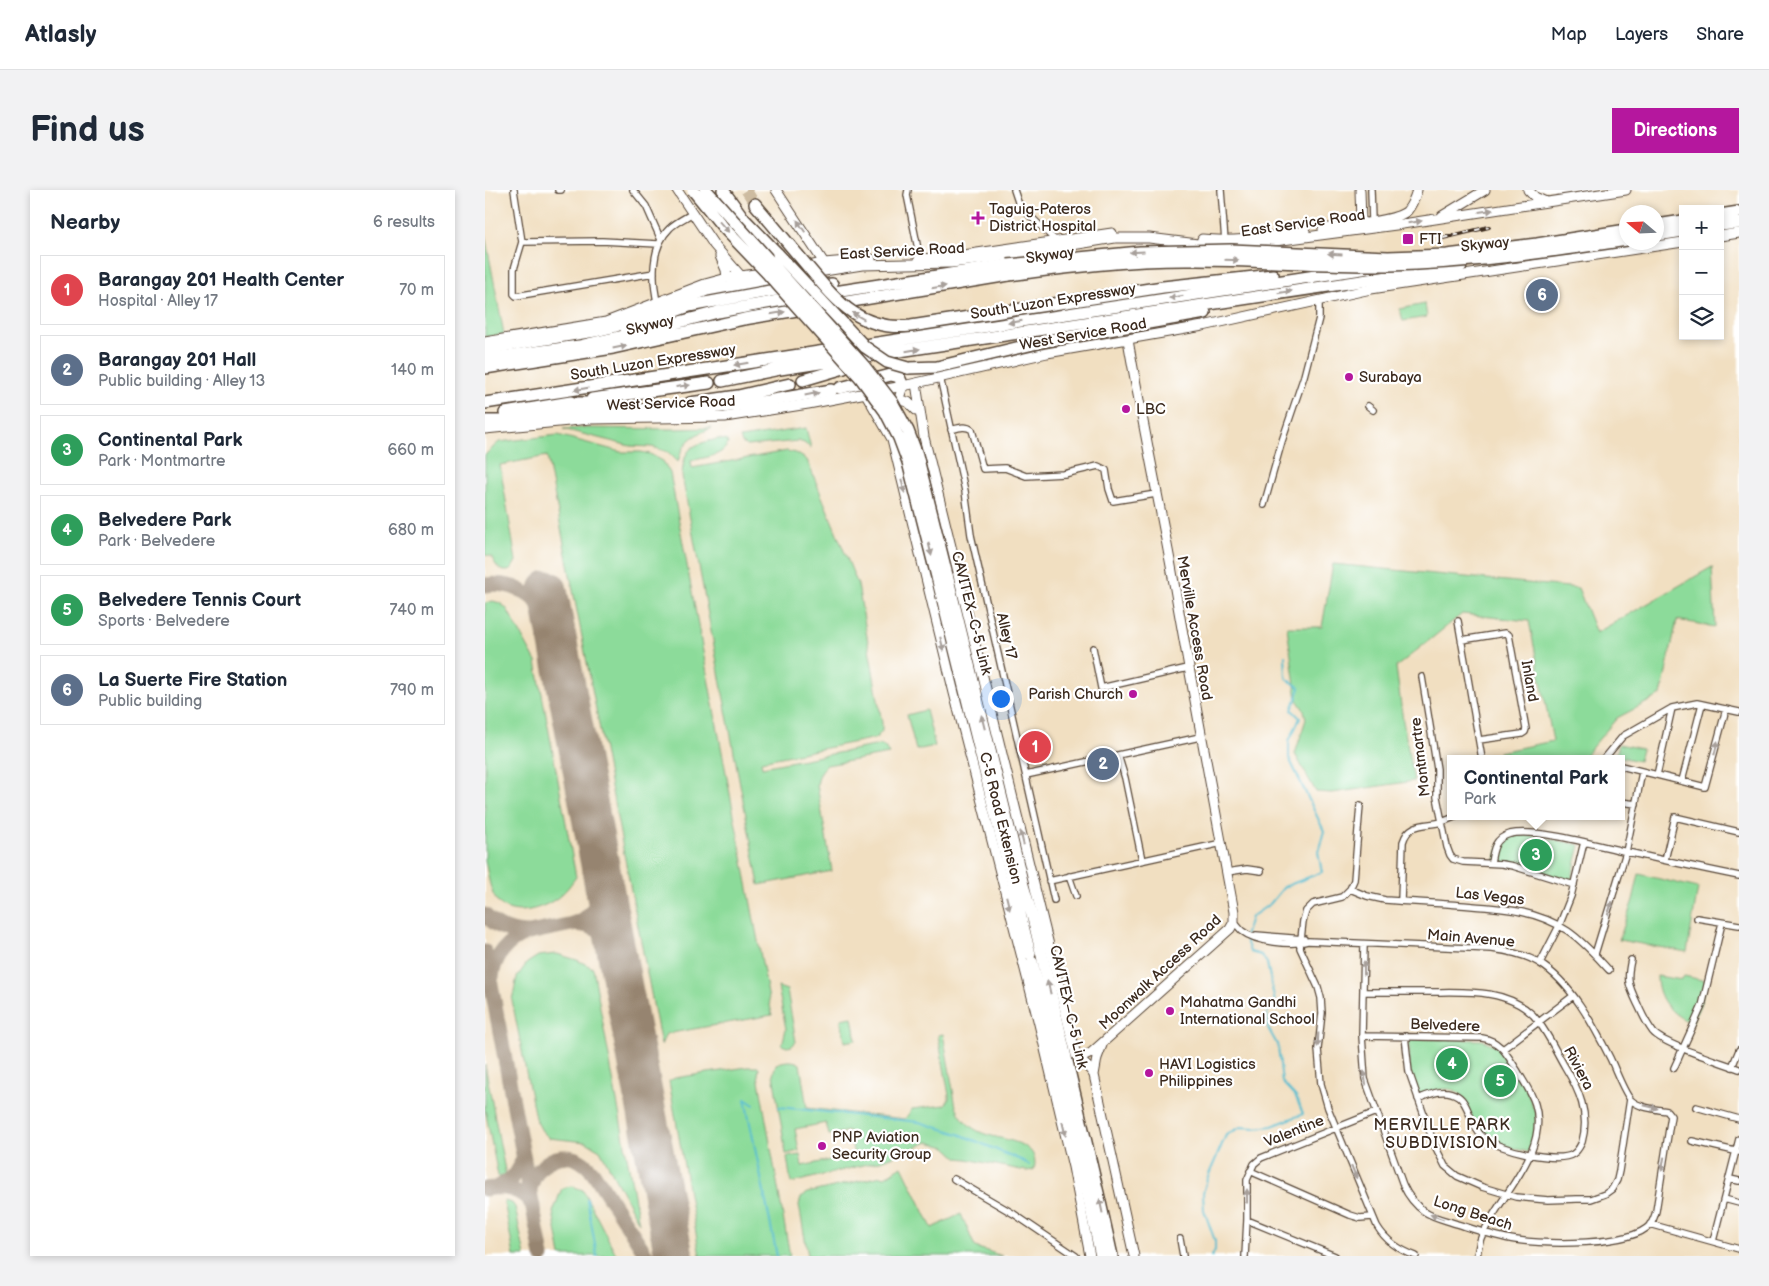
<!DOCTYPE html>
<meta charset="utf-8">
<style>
:root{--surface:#fff;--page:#f2f2f3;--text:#1f2937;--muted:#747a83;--line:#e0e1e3;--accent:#b5179e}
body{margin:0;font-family:"Balsamiq Sans",sans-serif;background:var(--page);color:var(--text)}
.controls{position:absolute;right:15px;top:15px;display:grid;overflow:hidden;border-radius:0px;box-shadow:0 2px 8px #0003}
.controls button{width:45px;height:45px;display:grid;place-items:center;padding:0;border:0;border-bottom:1px solid var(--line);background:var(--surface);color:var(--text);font:25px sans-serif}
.compass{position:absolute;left:1134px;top:15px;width:45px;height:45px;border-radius:50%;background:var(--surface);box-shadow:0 2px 8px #0003;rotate:289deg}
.you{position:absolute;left:515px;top:508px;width:18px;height:18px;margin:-12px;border:4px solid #fff;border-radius:50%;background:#1a73e8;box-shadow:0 0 0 8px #1a73e833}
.badge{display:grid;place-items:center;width:32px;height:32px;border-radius:50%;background:var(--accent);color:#fff;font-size:16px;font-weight:700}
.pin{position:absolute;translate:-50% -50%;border:2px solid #fff;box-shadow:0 1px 5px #0006}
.popup{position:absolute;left:962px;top:565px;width:178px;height:65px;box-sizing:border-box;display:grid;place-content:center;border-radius:0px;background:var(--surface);filter:drop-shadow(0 1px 4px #0005);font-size:16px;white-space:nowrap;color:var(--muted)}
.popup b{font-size:19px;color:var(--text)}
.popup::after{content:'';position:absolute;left:50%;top:100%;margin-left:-10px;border:10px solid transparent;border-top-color:var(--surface)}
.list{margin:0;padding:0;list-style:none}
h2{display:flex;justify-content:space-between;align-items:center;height:65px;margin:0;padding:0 20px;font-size:21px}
h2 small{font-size:16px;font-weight:400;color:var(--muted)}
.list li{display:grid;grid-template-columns:32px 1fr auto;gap:15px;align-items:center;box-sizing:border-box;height:70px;margin:0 10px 10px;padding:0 10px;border:1px solid var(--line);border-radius:0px}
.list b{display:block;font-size:19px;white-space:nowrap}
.list p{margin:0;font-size:16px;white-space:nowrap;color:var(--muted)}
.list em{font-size:16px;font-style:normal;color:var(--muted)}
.icon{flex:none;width:28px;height:28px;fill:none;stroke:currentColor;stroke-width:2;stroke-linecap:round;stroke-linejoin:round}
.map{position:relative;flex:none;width:1254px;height:1066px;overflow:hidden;border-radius:0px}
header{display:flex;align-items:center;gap:30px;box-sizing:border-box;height:70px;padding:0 25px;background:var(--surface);border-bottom:1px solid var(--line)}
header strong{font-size:24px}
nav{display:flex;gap:28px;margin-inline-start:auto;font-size:18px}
.intro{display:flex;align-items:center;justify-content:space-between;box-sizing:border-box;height:120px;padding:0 30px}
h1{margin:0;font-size:35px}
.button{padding:12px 22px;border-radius:0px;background:var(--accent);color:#fff;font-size:18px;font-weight:700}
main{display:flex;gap:30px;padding:0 30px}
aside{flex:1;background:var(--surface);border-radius:0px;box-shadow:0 2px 8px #0003}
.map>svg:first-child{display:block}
</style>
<header>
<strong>Atlasly</strong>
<nav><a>Map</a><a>Layers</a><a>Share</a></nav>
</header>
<div class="intro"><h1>Find us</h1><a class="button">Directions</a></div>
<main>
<aside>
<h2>Nearby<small>6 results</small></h2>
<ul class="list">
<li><span class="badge" style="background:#e0444e">1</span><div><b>Barangay 201 Health Center</b><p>Hospital · Alley 17</p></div><em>70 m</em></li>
<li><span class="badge" style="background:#5c6f8a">2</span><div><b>Barangay 201 Hall</b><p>Public building · Alley 13</p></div><em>140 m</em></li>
<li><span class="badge" style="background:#2e9e5b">3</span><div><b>Continental Park</b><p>Park · Montmartre</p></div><em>660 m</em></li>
<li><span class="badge" style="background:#2e9e5b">4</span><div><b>Belvedere Park</b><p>Park · Belvedere</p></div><em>680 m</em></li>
<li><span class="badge" style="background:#2e9e5b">5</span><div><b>Belvedere Tennis Court</b><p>Sports · Belvedere</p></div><em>740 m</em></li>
<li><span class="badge" style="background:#5c6f8a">6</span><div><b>La Suerte Fire Station</b><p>Public building</p></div><em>790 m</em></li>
</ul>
</aside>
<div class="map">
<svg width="1254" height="1066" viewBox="0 0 1254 1066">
<rect width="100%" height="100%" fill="#fff"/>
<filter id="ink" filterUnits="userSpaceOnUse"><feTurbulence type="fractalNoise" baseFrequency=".02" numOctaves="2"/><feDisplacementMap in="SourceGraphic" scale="10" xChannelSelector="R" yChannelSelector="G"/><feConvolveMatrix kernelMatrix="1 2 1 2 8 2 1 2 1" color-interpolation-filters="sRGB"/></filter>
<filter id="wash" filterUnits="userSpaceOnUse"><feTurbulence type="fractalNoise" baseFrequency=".0096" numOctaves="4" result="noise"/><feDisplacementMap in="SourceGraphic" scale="20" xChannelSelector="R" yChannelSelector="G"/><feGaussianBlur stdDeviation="1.12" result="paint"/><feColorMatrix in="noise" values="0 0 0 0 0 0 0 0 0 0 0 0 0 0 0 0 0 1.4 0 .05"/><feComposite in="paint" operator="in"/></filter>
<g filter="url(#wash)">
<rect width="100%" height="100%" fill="#f1dfc1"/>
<path fill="#8cdb9a" stroke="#64825c" d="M0,45L19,144L0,147Z
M940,114L942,127L918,131L915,119Z
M98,238L187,239L227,238C207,246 199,250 193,272L183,262L167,257L145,256L78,239Z
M321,238L326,258L319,253L313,251L262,256L257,253L255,248Z
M73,245L136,262H156L165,264L178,271L185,283L219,467L287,825L181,844L176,855L62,266L15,275L31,371L26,380C14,384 11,375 6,366L0,365V265L14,252Z
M233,249L241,250L243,253C238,267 219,267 206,271L207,278L302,261L311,263L322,270L373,395L397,533V541L391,548L276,571L277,577L395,555L400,557L404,564L342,575C335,581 334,586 332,595L347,681L274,695L197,286C199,256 207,255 233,249Z
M848,374L1093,398L1111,443L1227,377L1230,437L1192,430L1176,505L1132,528L1097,569H1016L1014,562L1068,551L1044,431L977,424L911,477L918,531L929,591L847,603L831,602L810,564L821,529L819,520L812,510L802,437H837Z
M8,411L15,413L22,419L51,472L91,687C84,697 77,706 66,712C50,721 22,728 10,708C4,697 3,683 0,671V413Z
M441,520L450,556L431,560L422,525Z
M1134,554L1157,559L1154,571L1131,566Z
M1046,645L1095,655L1086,691L1010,671C1013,645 1024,646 1046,645Z
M1154,684L1213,698L1202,762L1134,750L1148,710Z
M72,764L92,770L108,778L154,1033L115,960L101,952L64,948L57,941L50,928L27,810L32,787L42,773L53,766Z
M1172,786L1197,790L1199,786L1222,791L1215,815L1207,833C1186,825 1172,809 1172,786Z
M293,797L302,800L311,852L307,856L302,857L297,855L301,839Z
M367,827L371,850L360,852L356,829Z
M458,844L471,917C476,928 484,937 495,942C514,951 557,949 549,980L541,981L482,969L473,968L461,957L443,952L399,970L306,993L302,967L315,965L317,976L369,965L364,941L344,945L341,933L310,939L314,961L301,964L288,884L291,874C298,871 308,869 315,874L322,918L420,929L427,919L460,915L464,909V905L453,845Z
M927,849L997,850L1012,856L1018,863L1040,896L1051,925L1048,950L1043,962C1030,958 1010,956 1000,946C973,922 992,884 934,905L925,886L924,853Z
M0,875L21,986L14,991L0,919Z
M262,877H274L273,885L305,1066H215L184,891L190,888Z
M417,976L447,1038L476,1024L490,1057L517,1066H323L314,1015L316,1008L322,1003L396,986L400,987Z
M87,996L98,1000L132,1066H76L68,1022L77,998Z
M19,1011L27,1013L30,1017L40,1066H29Z"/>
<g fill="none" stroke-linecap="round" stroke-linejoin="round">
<path stroke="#52bccf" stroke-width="2" d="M260,909L292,1066
M260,909L269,915
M294,917L434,932L474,944L538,971L544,975
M102,1009L112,1066
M727,1066L730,1060V1051L719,1020L718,1003L722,989L741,945L756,937L771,938L787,936L818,924L811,907L797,892L793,856L783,838L782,821L790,812L782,773L776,765L765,762L760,747L766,727L785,714L799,697L837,682L833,662L839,641L804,568V551L815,528L807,520L815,498L801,488L800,466"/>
<path stroke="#968470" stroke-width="15" d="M0,395C33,390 59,411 71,440
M118,688C117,709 109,727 87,734C114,734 121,745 133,767
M0,725C12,738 26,743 44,743C23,750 10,765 7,787
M44,743L87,734
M0,762L57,1066
M12,997L28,987L39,968
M0,999C19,996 37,998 48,1016
M45,1000C52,967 85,954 108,982L162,1066"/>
<path stroke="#968470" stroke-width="39" d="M63,400L189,1066"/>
</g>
</g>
<g filter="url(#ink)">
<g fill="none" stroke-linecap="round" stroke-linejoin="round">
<path stroke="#cdbba0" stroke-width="11" stroke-dasharray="11 5.5" stroke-linecap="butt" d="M261,0L270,14"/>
<defs>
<path id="street" d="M29,0L37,52L29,79V104L31,106L169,83
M73,0H76
M148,0L161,16L176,50
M423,0L422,5L435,69
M529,0L533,12L538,19L571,51
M736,0L740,51
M886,0L887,31
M37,52L117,51L173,54
M173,116C167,91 165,57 185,38C191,32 200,28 208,23
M455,187L480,301L486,345L569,710
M883,216L888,220
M466,240C473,238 481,235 487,240L498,279L520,278L541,286L579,284L613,276L621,280L624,299L628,311L671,304
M779,315L797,251L819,186L834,128V110
M973,431L997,569
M977,450L1020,443L1024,445L1041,539L1040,542L1037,544L994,550
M608,458L616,498L703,478
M937,487L952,579V607L962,657L965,665L968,669L978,672L1017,674L1028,676L1089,695
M633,565L640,588L657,670
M1119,569L1138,546L1187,518L1212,513L1254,522
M1136,576L1220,597L1241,519
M541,585L715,547
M1172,585L1187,518
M1197,591L1217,514
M1136,612L1151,614
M875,615L869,690L865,699L857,707L828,714L821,721L818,731L815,758L833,797L836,808L837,823L833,859L836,894L843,918L892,1036C901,1051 914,1060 931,1066
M1180,670L1190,627L1254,642
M1006,673C1008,659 1010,648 1025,644C1051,638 1111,655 1138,661C1177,670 1215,678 1254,686
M742,682L762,679L776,681
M584,686L591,706
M564,691L737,653
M865,699L882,706L900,710C925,712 951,713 976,715C1014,718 1050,719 1083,741C1099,752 1111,766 1124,780
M916,711L918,652C924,632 940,636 957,632C962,630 967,628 972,626
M1212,728L1254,735
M749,732C752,735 754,738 757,741C771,752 807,756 823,751L1007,759C1023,761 1040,764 1054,773C1086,792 1109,836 1125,868C1130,878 1139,903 1146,910C1154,918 1171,919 1182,921L1186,926L1171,1021C1170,1025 1168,1031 1165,1035C1145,1057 1059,1054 1031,1050C1011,1047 991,1040 972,1034C961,1030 949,1028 940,1022C930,1015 923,1006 918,995L880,889L877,846L879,754
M771,745L819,749
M1110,764L1141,662L1157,582
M1146,770C1141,791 1144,796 1153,815C1157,824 1162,834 1168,842C1179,855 1236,872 1254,879
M1055,773L1074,736L1086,706L1099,652
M879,802C901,802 922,802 944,802C978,802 1021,798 1048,825C1061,839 1070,860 1080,877C1094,900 1105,924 1097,952C1095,956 1093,961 1088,964C1073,974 1011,959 998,947C985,937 985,914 973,906C960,897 945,904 933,909
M877,846L997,848C1016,851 1022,865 1032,880C1038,891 1046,901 1050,914C1065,963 1013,1006 996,1048C994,1053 993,1060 992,1066
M920,846L924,882L949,954L960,976L972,986L997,997L1031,1007L1063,1010L1092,1009H1106L1120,1004L1127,999L1132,990L1134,981L1145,909
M1018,859L1088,806
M1247,877L1254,860
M1189,878L1217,816L1237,733
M1211,917L1254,929
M1207,951L1254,962
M765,981L865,1025L875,1028L887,1027
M469,989L529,1024L591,1066
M1245,989L1254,991
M1239,1009L1254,1013
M762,1030L850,1066
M1165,1034L1254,1059
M695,1049L698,1066
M1228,1051L1254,949
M760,1066L762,1030V990L769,974L776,968L891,922"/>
<path id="secondary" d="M875,0L876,33
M1043,0L1050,7L1061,12
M957,26L1000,0
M838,39C856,36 910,32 922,21C927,15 930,7 932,0
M1235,46L1254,43
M717,49C751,53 786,46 820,41
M752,56L911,35L1141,0
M434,69L465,67L627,43
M302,80L339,73L386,69
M308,86L377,75L466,73L507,68L630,48H664L729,56
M0,152L121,132L220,94L242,88L284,82
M0,160L110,142L131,137L222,101L292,88
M431,193L439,247L445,271L591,865C596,873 603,875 609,885L649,1066
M381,204L407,249L469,503L554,834L588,977L605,1066
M414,210L423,212L431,220
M410,221L418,196
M0,239L105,229L240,227L323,214L418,196L562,163L718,136L886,99L1198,52
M591,865L596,868L606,863L745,739L749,732V722C728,607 706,492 686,376C672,301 656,225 643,150
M609,885L612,868L617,855"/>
<path id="primary" d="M192,0L229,55L262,93
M291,0L343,79
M235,66L241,80L242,88"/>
<path id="highway" d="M238,0L259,29L293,64
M270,14L313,65
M1235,25L1254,22
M1172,35L1198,31
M1235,35L1254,33
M1172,45L1198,41
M575,113L678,97L788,85
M141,139L204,116L290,100L347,94
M0,169L94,156L160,141L233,122L298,110L523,75
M0,178L128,158L259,129L524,85
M423,178L452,177L561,151L720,123
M318,190L359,178L370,173
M237,191L295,179L976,76
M355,198L406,185L414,187L418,196
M107,209L224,193
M0,213L883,78
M81,213H119
M205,213L253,206L305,194
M20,223L86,212
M0,231H15L118,220L213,219L258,215L347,200
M462,385L538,695L549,732L613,1003L627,1066
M452,387L545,764
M547,772L597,977L616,1066"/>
</defs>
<use href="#street" stroke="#564536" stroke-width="8"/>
<use href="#secondary" stroke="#564536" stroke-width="11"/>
<use href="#primary" stroke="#564536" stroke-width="11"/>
<use href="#highway" stroke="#564536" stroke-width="14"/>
<use href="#street" stroke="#fff" stroke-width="5.5"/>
<use href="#secondary" stroke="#fff" stroke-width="9"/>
<use href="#primary" stroke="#fff" stroke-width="9"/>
<use href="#highway" stroke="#fff" stroke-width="11"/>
<defs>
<path id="rail" d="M958,48L1004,37"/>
</defs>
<use href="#rail" stroke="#3b2a1e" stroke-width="4"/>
<use href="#rail" stroke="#fff" stroke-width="2" stroke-dasharray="5.5" stroke-linecap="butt"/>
<defs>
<path id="highway-bridge" d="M208,0L238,37L283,84L375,187L400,221L414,248L423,272L452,387
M221,0L379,176L407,212L423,241L432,265L462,385
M293,64L380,157L402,172L423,178
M313,65C346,103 369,142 426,136L575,113
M523,75L655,62L746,60L903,67L962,65L1052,54L1142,40
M524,85C583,77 642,70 701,70C769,69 837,76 905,75C985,73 1063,62 1142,50"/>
</defs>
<use href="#highway-bridge" stroke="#564536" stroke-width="14" stroke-linecap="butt"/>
<use href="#highway-bridge" stroke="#fff" stroke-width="11"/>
</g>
<defs><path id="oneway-solid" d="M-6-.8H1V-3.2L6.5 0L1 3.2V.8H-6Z" transform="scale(1.25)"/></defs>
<g fill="#a79f9a">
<use href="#oneway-solid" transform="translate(1001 21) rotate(-8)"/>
<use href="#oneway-solid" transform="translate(930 32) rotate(-9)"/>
<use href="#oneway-solid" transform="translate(316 36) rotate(-124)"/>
<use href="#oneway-solid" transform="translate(239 37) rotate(48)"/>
<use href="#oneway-solid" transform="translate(652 62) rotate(177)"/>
<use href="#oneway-solid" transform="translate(850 64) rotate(-177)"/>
<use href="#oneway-solid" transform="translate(747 70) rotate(2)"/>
<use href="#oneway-solid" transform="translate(454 97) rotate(-9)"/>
<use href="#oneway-solid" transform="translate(800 102) rotate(-9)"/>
<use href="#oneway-solid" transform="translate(691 107) rotate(171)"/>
<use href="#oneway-solid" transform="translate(293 123) rotate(-9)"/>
<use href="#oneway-solid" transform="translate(373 126) rotate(-150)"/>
<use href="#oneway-solid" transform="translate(530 132) rotate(171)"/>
<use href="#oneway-solid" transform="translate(135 157) rotate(-11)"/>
<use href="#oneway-solid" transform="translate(428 160) rotate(-9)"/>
<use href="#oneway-solid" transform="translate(256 174) rotate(171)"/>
<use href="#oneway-solid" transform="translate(198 196) rotate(-7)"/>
<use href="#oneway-solid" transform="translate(96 199) rotate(171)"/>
<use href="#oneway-solid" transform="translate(327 204) rotate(-11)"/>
<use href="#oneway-solid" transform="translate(418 296) rotate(77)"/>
<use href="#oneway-solid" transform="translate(445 359) rotate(77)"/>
<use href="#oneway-solid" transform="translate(457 454) rotate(76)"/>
<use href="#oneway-solid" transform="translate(498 532) rotate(-104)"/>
<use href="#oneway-solid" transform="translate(1231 558) rotate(-76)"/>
<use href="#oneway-solid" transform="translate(537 648) rotate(-104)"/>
<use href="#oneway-solid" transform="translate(523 713) rotate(76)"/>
<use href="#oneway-solid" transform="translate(1125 718) rotate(-72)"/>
<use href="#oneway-solid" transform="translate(879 778) rotate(-90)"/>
<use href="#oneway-solid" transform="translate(564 797) rotate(-103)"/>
<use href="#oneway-solid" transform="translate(833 850) rotate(93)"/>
<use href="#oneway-solid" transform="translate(880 888) rotate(-98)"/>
<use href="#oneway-solid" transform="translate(1166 917) rotate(14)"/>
<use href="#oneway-solid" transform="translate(579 939) rotate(77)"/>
<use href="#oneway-solid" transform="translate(1178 974) rotate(100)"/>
<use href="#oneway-solid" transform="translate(869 982) rotate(68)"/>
<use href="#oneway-solid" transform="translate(762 1006) rotate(-90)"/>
<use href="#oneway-solid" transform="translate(616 1016) rotate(-102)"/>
<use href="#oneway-solid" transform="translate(952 1027) rotate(-160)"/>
</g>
</g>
<g fill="#b5179e" stroke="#fff" stroke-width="2">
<path d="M490.5 20.5h5v5h5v5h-5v5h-5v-5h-5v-5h5z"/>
<rect x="917" y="43" width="12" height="12" rx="2.5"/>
<circle cx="864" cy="187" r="5"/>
<circle cx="641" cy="219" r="5"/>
<circle cx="648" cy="504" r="5"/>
<circle cx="685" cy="821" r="5"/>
<circle cx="664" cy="883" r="5"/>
<circle cx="337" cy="956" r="5"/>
</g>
<g text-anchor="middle" stroke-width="4.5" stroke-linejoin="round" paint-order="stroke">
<g font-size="15" fill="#3b2a1e" stroke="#fff" text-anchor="start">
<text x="504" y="24">Taguig-Pateros<tspan x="504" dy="17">District Hospital</tspan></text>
<text x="934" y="54">FTI</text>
<text x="874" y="192">Surabaya</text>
<text x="651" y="224">LBC</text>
<text x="638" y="509" text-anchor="end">Parish Church</text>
<text x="695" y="817">Mahatma Gandhi<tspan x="695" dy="17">International School</tspan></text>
<text x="674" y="879">HAVI Logistics<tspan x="674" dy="17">Philippines</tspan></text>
<text x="347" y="952">PNP Aviation<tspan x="347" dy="17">Security Group</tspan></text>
</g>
<g font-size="15" fill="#3b2a1e" stroke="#fff">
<text transform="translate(818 33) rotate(-8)" y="5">East Service Road</text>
<text transform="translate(1000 54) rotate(-6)" y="5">Skyway</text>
<text transform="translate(417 61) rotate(-3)" y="5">East Service Road</text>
<text transform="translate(565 65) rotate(-8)" y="5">Skyway</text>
<text transform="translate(568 111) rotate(-9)" y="5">South Luzon Expressway</text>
<text transform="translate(165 135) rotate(-13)" y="5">Skyway</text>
<text transform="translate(598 144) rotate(-10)" y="5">West Service Road</text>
<text transform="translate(168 172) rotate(-9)" y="5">South Luzon Expressway</text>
<text transform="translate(186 213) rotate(-2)" y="5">West Service Road</text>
<text transform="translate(487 423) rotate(76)" y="5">CAVITEX–C-5 Link</text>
<text transform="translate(710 438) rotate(80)" y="5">Merville Access Road</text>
<text transform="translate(522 446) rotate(77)" y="5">Alley 17</text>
<text transform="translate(1045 491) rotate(80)" y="5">Inland</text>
<text transform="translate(935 567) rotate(-97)" y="5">Montmartre</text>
<text transform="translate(516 628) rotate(76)" y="5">C-5 Road Extension</text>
<text transform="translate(1005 706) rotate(6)" y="5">Las Vegas</text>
<text transform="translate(986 748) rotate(5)" y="5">Main Avenue</text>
<text transform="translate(675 782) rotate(-43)" y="5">Moonwalk Access Road</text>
<text transform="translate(584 817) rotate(77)" y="5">CAVITEX–C-5 Link</text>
<text transform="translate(960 835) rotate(2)" y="5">Belvedere</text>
<text transform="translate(1094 878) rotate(62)" y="5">Riviera</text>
<text transform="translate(809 941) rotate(-22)" y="5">Valentine</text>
<text transform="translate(988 1023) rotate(18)" y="5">Long Beach</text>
</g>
<g font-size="16" letter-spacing="1" fill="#3b2a1e" stroke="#fff">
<text x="957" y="940">MERVILLE PARK<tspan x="957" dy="18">SUBDIVISION</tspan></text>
</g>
</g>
</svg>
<div class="controls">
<button>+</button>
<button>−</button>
<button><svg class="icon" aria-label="layers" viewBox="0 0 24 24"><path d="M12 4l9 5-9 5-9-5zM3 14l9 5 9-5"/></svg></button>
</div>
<svg class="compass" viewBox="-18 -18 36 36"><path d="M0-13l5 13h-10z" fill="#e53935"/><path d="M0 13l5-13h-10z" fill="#747a83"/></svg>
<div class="you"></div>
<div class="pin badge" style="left:550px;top:557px;background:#e0444e">1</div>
<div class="pin badge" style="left:618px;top:574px;background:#5c6f8a">2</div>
<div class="pin badge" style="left:1051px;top:665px;background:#2e9e5b">3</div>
<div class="popup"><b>Continental Park</b>Park</div>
<div class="pin badge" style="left:967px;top:874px;background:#2e9e5b">4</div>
<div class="pin badge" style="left:1015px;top:891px;background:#2e9e5b">5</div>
<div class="pin badge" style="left:1057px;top:105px;background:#5c6f8a">6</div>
</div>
</main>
